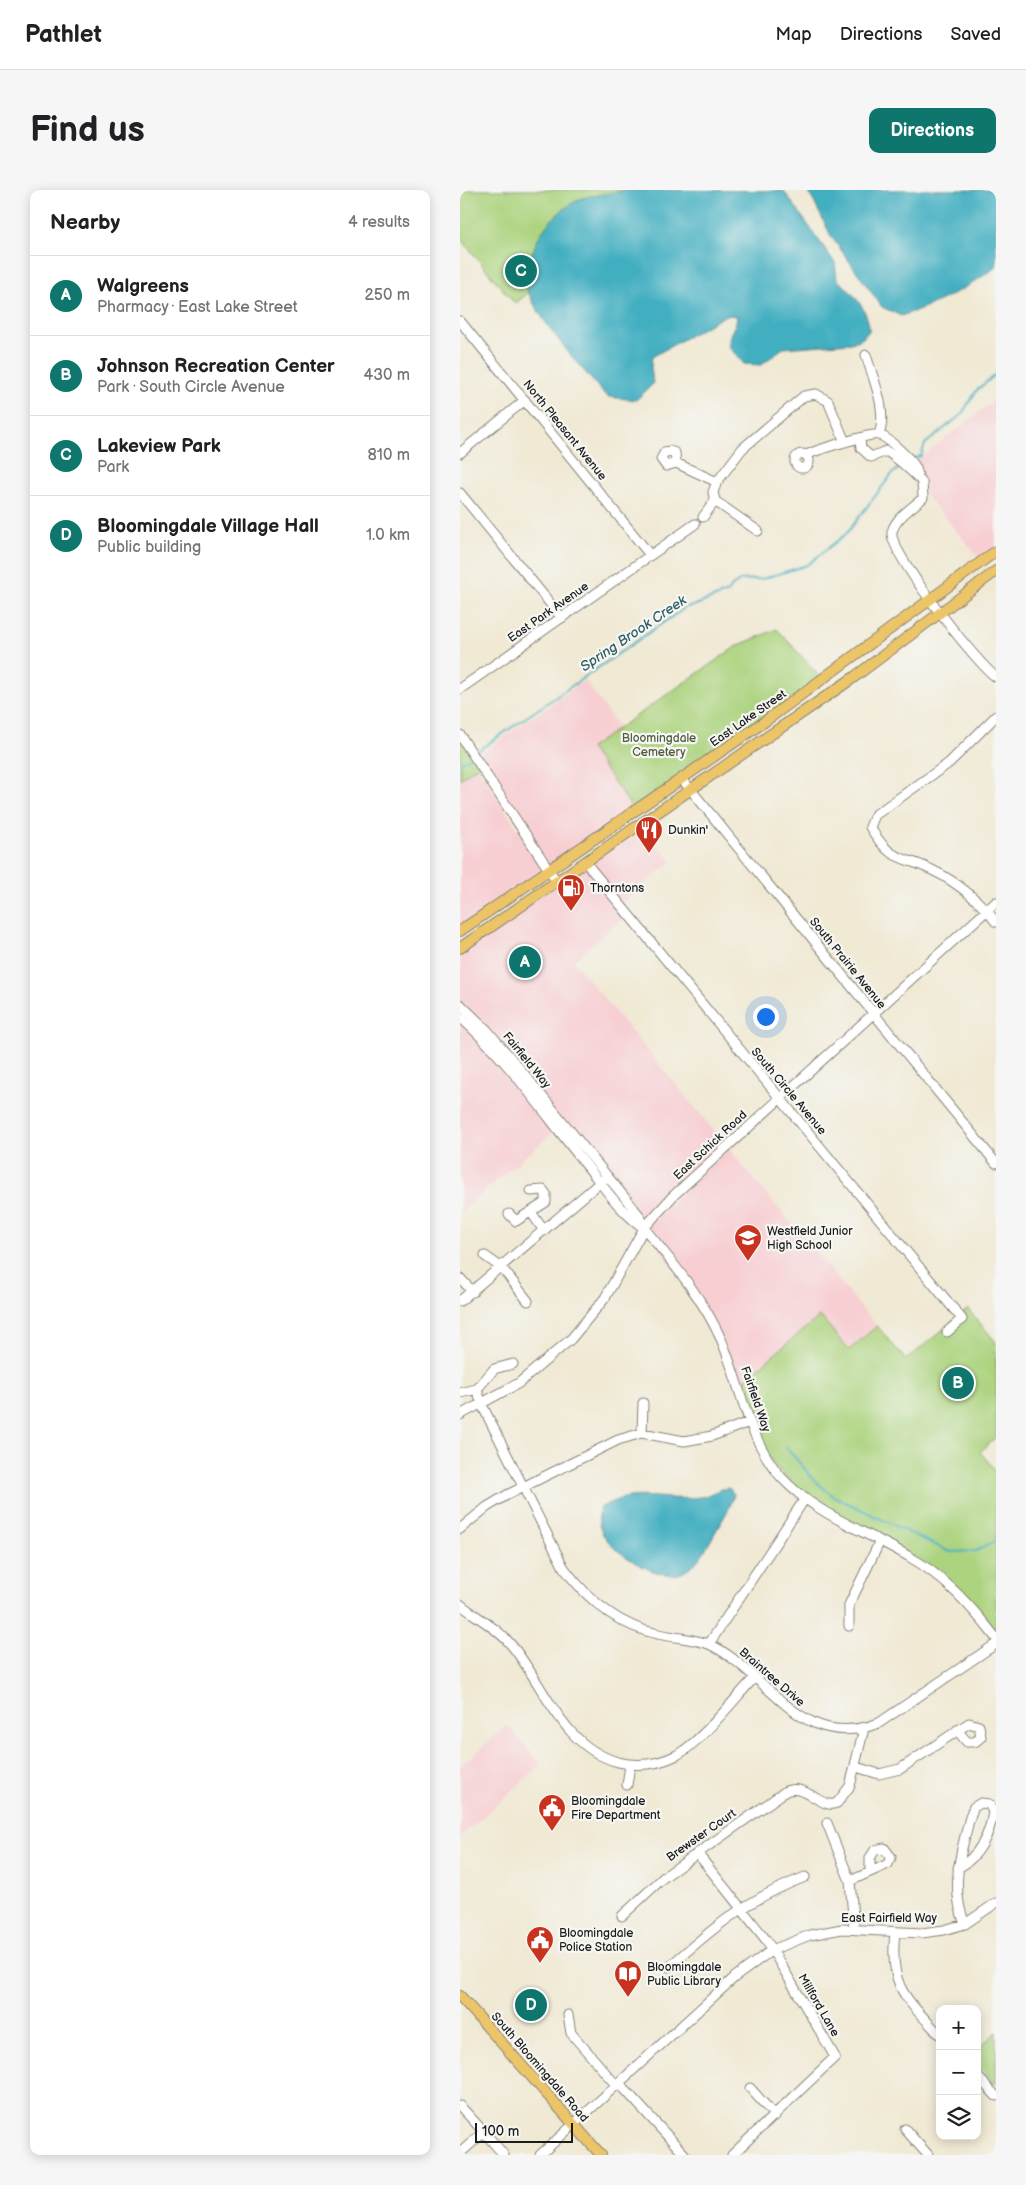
<!DOCTYPE html>
<meta charset="utf-8">
<style>
:root{--surface:#fff;--page:#f6f6f6;--text:#202124;--muted:#757577;--line:#e0e0e0;--accent:#0f766e}
body{margin:0;font-family:"Balsamiq Sans",sans-serif;background:var(--page);color:var(--text)}
.controls{position:absolute;right:15px;bottom:15px;display:grid;overflow:hidden;border-radius:10px;box-shadow:0 2px 12px #0003}
.controls button{width:45px;height:45px;display:grid;place-items:center;padding:0;border:0;border-bottom:1px solid var(--line);background:var(--surface);color:var(--text);font:25px sans-serif}
.scale{position:absolute;left:15px;bottom:12px;width:98px;box-sizing:border-box;padding-left:5px;border:2px solid #1c1c1c;border-top:0;font-size:14px;line-height:18px;white-space:nowrap;color:#1c1c1c;-webkit-text-stroke:4px #f6f6f2;paint-order:stroke}
.you{position:absolute;left:305px;top:826px;width:18px;height:18px;margin:-12px;border:4px solid #fff;border-radius:50%;background:#1a73e8;box-shadow:0 0 0 8px #1a73e833}
.badge{display:grid;place-items:center;width:32px;height:32px;border-radius:50%;background:var(--accent);color:#fff;font-size:16px;font-weight:700}
.pin{position:absolute;translate:-50% -50%;border:2px solid #fff;box-shadow:0 1px 5px #0006}
.list{margin:0;padding:0;list-style:none}
h2{display:flex;justify-content:space-between;align-items:center;height:65px;margin:0;padding:0 20px;font-size:21px}
h2 small{font-size:16px;font-weight:400;color:var(--muted)}
.list li{display:grid;grid-template-columns:32px 1fr auto;gap:15px;align-items:center;box-sizing:border-box;height:80px;padding:0 20px;border-top:1px solid var(--line)}
.list b{display:block;font-size:19px;white-space:nowrap}
.list p{margin:0;font-size:16px;white-space:nowrap;color:var(--muted)}
.list em{font-size:16px;font-style:normal;color:var(--muted)}
.icon{flex:none;width:28px;height:28px;fill:none;stroke:currentColor;stroke-width:2;stroke-linecap:round;stroke-linejoin:round}
.map{position:relative;flex:none;width:536px;height:1965px;overflow:hidden;border-radius:10px}
header{display:flex;align-items:center;gap:30px;box-sizing:border-box;height:70px;padding:0 25px;background:var(--surface);border-bottom:1px solid var(--line)}
header strong{font-size:24px}
nav{display:flex;gap:28px;margin-inline-start:auto;font-size:18px}
.intro{display:flex;align-items:center;justify-content:space-between;box-sizing:border-box;height:120px;padding:0 30px}
h1{margin:0;font-size:35px}
.button{padding:12px 22px;border-radius:10px;background:var(--accent);color:#fff;font-size:18px;font-weight:700}
main{display:flex;gap:30px;padding:0 30px}
aside{flex:1;background:var(--surface);border-radius:10px;box-shadow:0 2px 12px #0003}
.map>svg:first-child{display:block}
</style>
<header>
<strong>Pathlet</strong>
<nav><a>Map</a><a>Directions</a><a>Saved</a></nav>
</header>
<div class="intro"><h1>Find us</h1><a class="button">Directions</a></div>
<main>
<aside>
<h2>Nearby<small>4 results</small></h2>
<ul class="list">
<li><span class="badge">A</span><div><b>Walgreens</b><p>Pharmacy · East Lake Street</p></div><em>250 m</em></li>
<li><span class="badge">B</span><div><b>Johnson Recreation Center</b><p>Park · South Circle Avenue</p></div><em>430 m</em></li>
<li><span class="badge">C</span><div><b>Lakeview Park</b><p>Park</p></div><em>810 m</em></li>
<li><span class="badge">D</span><div><b>Bloomingdale Village Hall</b><p>Public building</p></div><em>1.0 km</em></li>
</ul>
</aside>
<div class="map">
<svg width="536" height="1965" viewBox="0 0 536 1965">
<rect width="100%" height="100%" fill="#f6f6f2"/>
<filter id="ink" filterUnits="userSpaceOnUse"><feTurbulence type="fractalNoise" baseFrequency=".02" numOctaves="2"/><feDisplacementMap in="SourceGraphic" scale="10" xChannelSelector="R" yChannelSelector="G"/><feConvolveMatrix kernelMatrix="1 2 1 2 8 2 1 2 1" color-interpolation-filters="sRGB"/></filter>
<filter id="wash" filterUnits="userSpaceOnUse"><feTurbulence type="fractalNoise" baseFrequency=".0096" numOctaves="4" result="noise"/><feDisplacementMap in="SourceGraphic" scale="20" xChannelSelector="R" yChannelSelector="G"/><feGaussianBlur stdDeviation="1.12" result="paint"/><feColorMatrix in="noise" values="0 0 0 0 0 0 0 0 0 0 0 0 0 0 0 0 0 1.4 0 .05"/><feComposite in="paint" operator="in"/></filter>
<g filter="url(#wash)">
<rect width="100%" height="100%" fill="#f0e9d4"/>
<path fill="#f7cfd3" d="M536,209V358L520,369L460,298L457,289L444,281Z
M125,490L159,538L130,558L173,619L89,676L17,566Z
M17,576L83,678L0,736V589Z
M182,636L212,671L161,714L168,724L113,771L266,955L185,1034L0,810V761Z
M0,830L49,883L96,940L0,1022Z
M268,958L417,1136L389,1160L360,1126L279,1194L265,1154L186,1038Z
M47,1535L81,1575L0,1647V1577Z"/>
<path fill="#acd37e" stroke="#64784d" d="M0,0H182L185,4L55,114L0,48Z
M317,439L361,488L173,619L130,558L277,456Z
M0,546L20,574L0,589Z
M508,1119L536,1152V1247L520,1262L536,1281V1442L527,1429L484,1388L345,1308L313,1274L301,1254L279,1194L360,1126L389,1160L417,1136L446,1170Z
M536,1842V1895L517,1874V1860Z"/>
<path fill="#43afc1" stroke="#30666e" d="M166,0L324,1L375,73L377,90C392,100 410,122 409,141L402,149L391,153L323,158L301,175L284,174L269,157C268,140 276,139 277,126L266,125L192,167L191,177L193,194L176,210L149,207L143,203C124,180 58,110 64,80C65,73 72,64 75,56C81,38 100,19 118,10C133,3 150,5 166,0Z
M348,0H536V77C508,98 475,115 441,126L422,117L371,46Z
M269,1298L274,1304C272,1316 262,1330 256,1341C248,1355 238,1376 222,1383C199,1393 147,1360 140,1338C138,1332 139,1324 140,1318C175,1296 203,1313 240,1307C250,1306 255,1299 269,1298Z"/>
<g fill="none" stroke-linecap="round" stroke-linejoin="round">
<path stroke="#43afc1" stroke-width="2" d="M452,269L461,266L465,254L501,225L517,200L536,184
M19,560L226,417L233,416L268,402L272,396L281,390L302,389L347,375L387,343L432,284L442,276
M0,573L9,568
M326,1257L354,1290L373,1306L490,1362L516,1361L536,1351"/>
</g>
</g>
<g filter="url(#ink)">
<g fill="none" stroke-linecap="round" stroke-linejoin="round">
<defs>
<path id="minor" d="M0,131L190,365
M406,165C413,189 428,220 419,245
M400,250L401,258L411,267L426,261C434,265 456,285 462,292L463,308C453,317 435,328 432,342C428,361 517,474 536,487
M0,263L65,210
M335 271a7 7 0 1 1 14 0a7 7 0 1 1-14 0Z
M346,265C357,260 413,242 420,245C429,249 438,258 445,265C452,272 457,276 458,287
M216,273L215,263L210,261L205,262L201,269L206,276L216,273L257,292L282,259L344,206L356,204L368,211L385,252
M257,292L253,302L255,311L298,341
M0,303L102,428
M243,327L255,311
M0,499L235,334
M0,545L97,692
M222,589L536,973
M410,637L415,625L489,573L536,526
M410,637C433,675 441,664 474,681C497,692 521,712 536,732
M126,673L502,1129L487,1142
M0,814L27,840L59,878L179,1025L184,1038
M0,827C49,870 86,926 127,976C144,997 161,1023 184,1038C213,1073 242,1107 261,1149C281,1195 287,1248 321,1287C356,1325 404,1340 448,1366C484,1386 511,1416 536,1448
M71,1022L84,1041
M49,1024L56,1031L86,1012V1004L83,1000L71,1001
M25,1066L42,1078L68,1111
M0,1088L13,1102
M0,1111L143,990
M17,1199L22,1215L104,1378C128,1410 159,1436 198,1444C215,1448 235,1448 251,1455C311,1485 340,1563 419,1533L536,1454
M0,1203L17,1199L34,1179L53,1174
M0,1225L59,1193L111,1149L145,1108L184,1038L213,1006L536,712
M182,1243L183,1213
M0,1339L27,1317L47,1305L158,1250L182,1243L224,1251L252,1246L289,1232
M0,1414C17,1428 39,1439 53,1457C85,1497 103,1557 158,1572C178,1577 199,1574 217,1565C241,1552 275,1508 295,1487
M389,1436V1415L420,1351
M249,1454L344,1310
M396,1577L419,1584L440,1579L509,1533L519,1536L521,1547L515,1552H507L497,1540
M167,1595L170,1575
M367,1633L390,1691L394,1738
M237,1663L307,1751L375,1867L272,1965
M498,1678C519,1667 530,1644 533,1622L529,1614L521,1613L514,1617C509,1626 508,1637 505,1646C497,1677 493,1705 505,1734
M390,1691L428,1674L431,1667L424,1658L415,1660L410,1668V1680
M162,1726L204,1687L326,1601C347,1593 361,1620 377,1613L390,1596L404,1538
M435,1742C429,1796 444,1807 480,1845
M209,1777C255,1736 286,1710 345,1687
M108,1825L111,1843L156,1895
M517,1886L536,1906
M159,1893L225,1965
M290,1898L315,1926
M0,1916L24,1942L0,1963
M445,1939L468,1965
M24,1942L44,1965
M80,1965L275,1787L312,1760L350,1745L382,1739L462,1743L484,1740L505,1734L536,1713"/>
<path id="major" d="M0,741L304,532L536,361
M0,758L393,488L536,381
M0,1806L141,1965"/>
</defs>
<use href="#minor" stroke="#868278" stroke-width="11"/>
<use href="#major" stroke="#868278" stroke-width="12"/>
<use href="#minor" stroke="#fff" stroke-width="9"/>
<use href="#major" stroke="#edc569" stroke-width="10"/>
</g>
</g>
<defs>
<symbol id="restaurant-pin" viewBox="-11 -11 22 30"><path d="M0 17L-7.5 6A9.5 9.5 0 1 1 7.5 6Z" fill="#c8321e" stroke="#f6f6f2"/><path d="M-5-6h1v4h1v-4h1v4h1v-4h1v5L-1.5 .5V6h-2V.5L-5-1ZM5-6V6H3V1.5H1.5Q1.5-4 5-6Z" fill="#fff"/></symbol>
<symbol id="fuel-pin" viewBox="-11 -11 22 30"><path d="M0 17L-7.5 6A9.5 9.5 0 1 1 7.5 6Z" fill="#c8321e" stroke="#f6f6f2"/><path d="M-5.5-6h7V0h2V4h1.3V-2.5L3-4.5l.8-.8L6-3V5H2.5V1h-1V6h-7ZM-4.2-4.7v3.2H.2V-4.7Z" fill="#fff"/></symbol>
<symbol id="school-pin" viewBox="-11 -11 22 30"><path d="M0 17L-7.5 6A9.5 9.5 0 1 1 7.5 6Z" fill="#c8321e" stroke="#f6f6f2"/><path d="M0-5L7-2L0 1L-7-2ZM-4 1L0 2.5L4 1V4Q0 6-4 4Z" fill="#fff"/></symbol>
<symbol id="civic-pin" viewBox="-11 -11 22 30"><path d="M0 17L-7.5 6A9.5 9.5 0 1 1 7.5 6Z" fill="#c8321e" stroke="#f6f6f2"/><path d="M-.6-6.5H3V-4.5H.6V-3L4-1V1h2V6H-6V1h2V-1L-.6-3ZM-1.2 2.5V6h2.4V2.5Z" fill="#fff"/></symbol>
<symbol id="library-pin" viewBox="-11 -11 22 30"><path d="M0 17L-7.5 6A9.5 9.5 0 1 1 7.5 6Z" fill="#c8321e" stroke="#f6f6f2"/><path d="M-6-4Q-3-5.5-.7-3.5V5Q-3 3-6 4ZM6-4Q3-5.5 .7-3.5V5Q3 3 6 4Z" fill="#fff"/></symbol>
</defs>
<g fill-rule="evenodd">
<use href="#restaurant-pin" x="173" y="624" width="32" height="43"/>
<use href="#fuel-pin" x="95" y="682" width="32" height="43"/>
<use href="#school-pin" x="272" y="1032" width="32" height="43"/>
<use href="#civic-pin" x="76" y="1602" width="32" height="43"/>
<use href="#civic-pin" x="64" y="1734" width="32" height="43"/>
<use href="#library-pin" x="152" y="1768" width="32" height="43"/>
</g>
<g text-anchor="middle" stroke-width="4.5" stroke-linejoin="round" paint-order="stroke">
<g font-size="12" fill="#1c1c1c" stroke="#f6f6f2">
<text transform="translate(105 240) rotate(51)" y="4">North Pleasant Avenue</text>
<text transform="translate(88 422) rotate(-35)" y="4">East Park Avenue</text>
<text transform="translate(288 528) rotate(-35)" y="4">East Lake Street</text>
<text transform="translate(388 773) rotate(51)" y="4">South Prairie Avenue</text>
<text transform="translate(67 870) rotate(51)" y="4">Fairfield Way</text>
<text transform="translate(329 901) rotate(50)" y="4">South Circle Avenue</text>
<text transform="translate(250 955) rotate(-43)" y="4">East Schick Road</text>
<text transform="translate(296 1209) rotate(71)" y="4">Fairfield Way</text>
<text transform="translate(312 1487) rotate(41)" y="4">Braintree Drive</text>
<text transform="translate(241 1645) rotate(-35)" y="4">Brewster Court</text>
<text x="429" y="1732">East Fairfield Way</text>
<text transform="translate(359 1815) rotate(60)" y="4">Millford Lane</text>
<text transform="translate(80 1877) rotate(49)" y="4">South Bloomingdale Road</text>
</g>
<g font-size="12" fill="#4e5c3e" stroke="#f6f6f2">
<text x="199" y="552">Bloomingdale<tspan x="199" dy="14">Cemetery</tspan></text>
</g>
<g font-size="12" fill="#1c1c1c" stroke="#f6f6f2" text-anchor="start">
<text x="208" y="644">Dunkin'</text>
<text x="130" y="702">Thorntons</text>
<text x="307" y="1045">Westfield Junior<tspan x="307" dy="14">High School</tspan></text>
<text x="111" y="1615">Bloomingdale<tspan x="111" dy="14">Fire Department</tspan></text>
<text x="99" y="1747">Bloomingdale<tspan x="99" dy="14">Police Station</tspan></text>
<text x="187" y="1781">Bloomingdale<tspan x="187" dy="14">Public Library</tspan></text>
</g>
<g font-size="14" font-style="italic" fill="#2e5e66" stroke="#f6f6f2">
<text transform="translate(173 443) rotate(-34)" y="5">Spring Brook Creek</text>
</g>
</g>
</svg>
<div class="controls">
<button>+</button>
<button>−</button>
<button><svg class="icon" aria-label="layers" viewBox="0 0 24 24"><path d="M12 4l9 5-9 5-9-5zM3 14l9 5 9-5"/></svg></button>
</div>
<div class="scale">100 m</div>
<div class="you"></div>
<div class="pin badge" style="left:65px;top:772px">A</div>
<div class="pin badge" style="left:498px;top:1193px">B</div>
<div class="pin badge" style="left:61px;top:81px">C</div>
<div class="pin badge" style="left:71px;top:1815px">D</div>
</div>
</main>
